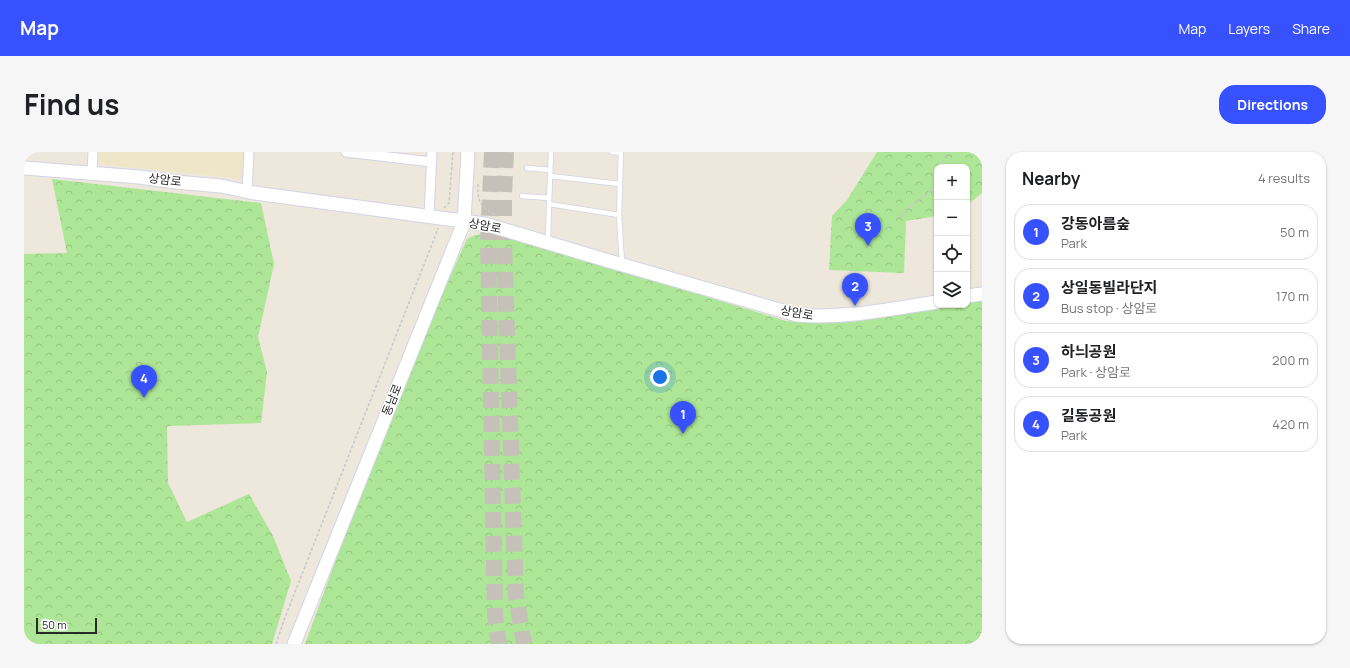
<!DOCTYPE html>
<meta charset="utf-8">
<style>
:root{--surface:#fff;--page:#f6f6f6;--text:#202124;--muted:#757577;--line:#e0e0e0;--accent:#3751ff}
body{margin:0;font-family:Manrope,"Noto Sans KR",sans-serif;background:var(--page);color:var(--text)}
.controls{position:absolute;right:12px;top:12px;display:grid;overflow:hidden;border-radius:8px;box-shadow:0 1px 3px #0004}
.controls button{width:36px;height:36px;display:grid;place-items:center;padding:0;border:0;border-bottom:1px solid var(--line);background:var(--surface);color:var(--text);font:20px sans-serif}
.scale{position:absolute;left:12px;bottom:10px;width:61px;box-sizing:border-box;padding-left:4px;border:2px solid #2a2a2a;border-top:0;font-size:11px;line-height:14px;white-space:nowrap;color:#2a2a2a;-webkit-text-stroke:3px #fff;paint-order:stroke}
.you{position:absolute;left:636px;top:225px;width:14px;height:14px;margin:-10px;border:3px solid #fff;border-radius:50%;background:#1a73e8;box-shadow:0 0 0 6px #1a73e833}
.badge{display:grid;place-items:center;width:26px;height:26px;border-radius:50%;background:var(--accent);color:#fff;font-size:13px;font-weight:700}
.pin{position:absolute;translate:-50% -33px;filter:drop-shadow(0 1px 2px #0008)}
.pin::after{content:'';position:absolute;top:21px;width:14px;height:12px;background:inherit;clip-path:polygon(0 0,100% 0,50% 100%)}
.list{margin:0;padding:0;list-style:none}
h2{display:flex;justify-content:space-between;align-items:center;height:52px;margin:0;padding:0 16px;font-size:17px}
h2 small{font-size:13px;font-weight:400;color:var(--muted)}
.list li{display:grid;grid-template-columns:26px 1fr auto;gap:12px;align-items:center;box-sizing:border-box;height:56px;margin:0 8px 8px;padding:0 8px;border:1px solid var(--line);border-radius:16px}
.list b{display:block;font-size:15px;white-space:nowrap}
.list p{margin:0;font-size:13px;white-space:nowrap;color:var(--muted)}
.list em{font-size:13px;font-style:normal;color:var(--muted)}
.icon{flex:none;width:22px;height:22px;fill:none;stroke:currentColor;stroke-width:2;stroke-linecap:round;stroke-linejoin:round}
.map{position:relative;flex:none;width:958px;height:492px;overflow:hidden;border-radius:16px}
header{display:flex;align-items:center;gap:24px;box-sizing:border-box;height:56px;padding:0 20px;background:var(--accent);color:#fff}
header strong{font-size:19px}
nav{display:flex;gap:22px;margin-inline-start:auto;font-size:14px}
.intro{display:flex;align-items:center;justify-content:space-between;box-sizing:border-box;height:96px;padding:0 24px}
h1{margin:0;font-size:28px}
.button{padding:10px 18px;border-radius:16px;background:var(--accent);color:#fff;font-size:14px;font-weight:700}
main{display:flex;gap:24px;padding:0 24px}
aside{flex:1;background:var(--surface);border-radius:16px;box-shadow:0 1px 3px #0004}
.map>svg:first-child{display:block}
</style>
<header>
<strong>Map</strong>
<nav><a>Map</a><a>Layers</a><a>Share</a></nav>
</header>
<div class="intro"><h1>Find us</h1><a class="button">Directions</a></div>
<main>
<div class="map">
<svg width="958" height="492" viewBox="0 0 958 492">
<defs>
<pattern id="park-crowns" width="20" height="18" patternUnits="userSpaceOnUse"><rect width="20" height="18" fill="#ade696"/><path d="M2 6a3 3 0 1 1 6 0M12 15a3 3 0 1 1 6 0" fill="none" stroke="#95c581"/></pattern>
</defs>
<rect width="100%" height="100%" fill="#ede7dc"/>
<path fill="#efe6ca" d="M75,0H220L218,27L74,12Z"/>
<path fill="url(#park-crowns)" d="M853,0H958V41L943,53V15H913V64L882,69L880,121L805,118L808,64L823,48Z
M28,27L237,51L250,112L234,185L243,220L237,271L143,274L144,331L163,370L225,342L249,384L267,429L248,492H0V102L43,101Z
M461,82L494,87L762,169C787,171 811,172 836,169C872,163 907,153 943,153V150L958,148V492H281L334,348L417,145L443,87L451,83Z"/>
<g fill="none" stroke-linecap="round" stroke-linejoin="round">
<path stroke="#c6c1b8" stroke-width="16" stroke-dasharray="16 8" stroke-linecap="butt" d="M468,0L464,89L471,464L475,492
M482,0L480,43V93L492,444L500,492"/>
<defs>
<path id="lane" d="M527,0L525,52L595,63
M588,0L597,1
M597,0L595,63L598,111
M503,16L526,18
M526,24L596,32
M498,44L525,46
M524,89L525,52"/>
<path id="street" d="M322,0L407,10
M68,21L69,0
M223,40L225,0
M405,64L408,0"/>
<path id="secondary" d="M0,16L115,25L152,30L197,34L230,41L461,72L578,107L773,163C821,167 866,157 913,150
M943,144L958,142
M270,492L440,70L444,0"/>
</defs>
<use href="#lane" stroke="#d1d4e4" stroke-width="6"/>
<use href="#street" stroke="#d1d4e4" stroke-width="11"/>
<use href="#secondary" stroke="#d1d4e4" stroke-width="15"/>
<path stroke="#c8c8c8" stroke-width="1.5" stroke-dasharray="3 2" stroke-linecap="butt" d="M917,15L922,0
M454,32C453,52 457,54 473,64
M420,56L425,51L429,0
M873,66L906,39L913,26
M252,492L260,468L412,82L414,76"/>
<use href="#lane" stroke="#fff" stroke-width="4.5"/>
<use href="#street" stroke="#fff" stroke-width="9"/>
<use href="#secondary" stroke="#fff" stroke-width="13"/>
</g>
<g text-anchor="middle" stroke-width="3" stroke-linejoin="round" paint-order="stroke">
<g font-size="12" fill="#2a2a2a" stroke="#fff">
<text transform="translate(141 28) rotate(7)" y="4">상암로</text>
<text transform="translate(461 74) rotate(11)" y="4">상암로</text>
<text transform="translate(773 161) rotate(10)" y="4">상암로</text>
<text transform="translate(368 248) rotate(-68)" y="4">동남로</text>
</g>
</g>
</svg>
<div class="controls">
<button>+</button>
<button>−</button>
<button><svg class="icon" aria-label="locate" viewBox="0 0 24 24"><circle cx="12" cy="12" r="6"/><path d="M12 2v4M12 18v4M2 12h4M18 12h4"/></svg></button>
<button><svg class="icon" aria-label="layers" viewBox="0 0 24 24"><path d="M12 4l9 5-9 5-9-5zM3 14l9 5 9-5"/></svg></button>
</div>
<div class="scale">50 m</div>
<div class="you"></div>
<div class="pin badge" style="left:659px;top:282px">1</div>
<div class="pin badge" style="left:831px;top:154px">2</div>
<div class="pin badge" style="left:844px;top:94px">3</div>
<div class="pin badge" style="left:120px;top:246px">4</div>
</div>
<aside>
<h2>Nearby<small>4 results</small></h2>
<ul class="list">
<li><span class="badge">1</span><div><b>강동아름숲</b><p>Park</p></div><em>50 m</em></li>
<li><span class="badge">2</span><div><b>상일동빌라단지</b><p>Bus stop · 상암로</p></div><em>170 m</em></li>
<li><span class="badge">3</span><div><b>하늬공원</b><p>Park · 상암로</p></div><em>200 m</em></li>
<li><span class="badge">4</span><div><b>길동공원</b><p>Park</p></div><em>420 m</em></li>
</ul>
</aside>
</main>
